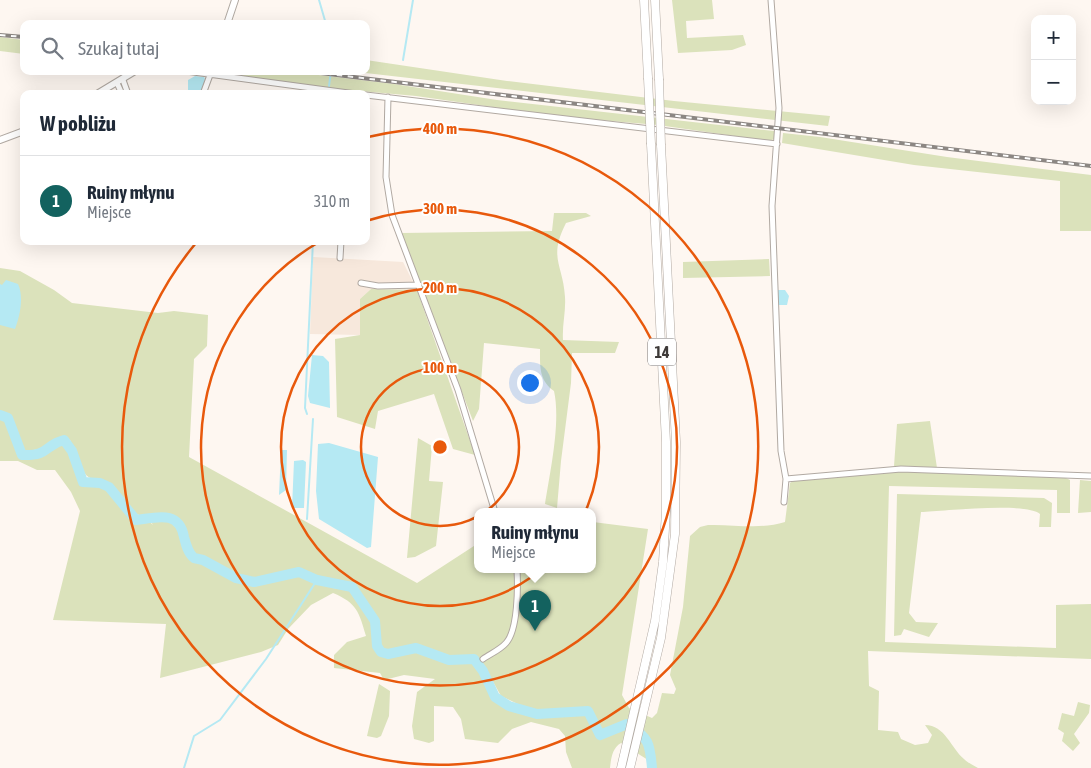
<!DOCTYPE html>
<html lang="pl">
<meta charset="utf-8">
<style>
:root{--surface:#fff;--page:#f6f6f7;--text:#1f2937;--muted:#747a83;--line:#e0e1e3;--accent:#13625f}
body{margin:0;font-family:"Asap Condensed",sans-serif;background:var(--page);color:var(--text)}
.controls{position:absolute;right:15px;top:15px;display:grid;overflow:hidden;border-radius:10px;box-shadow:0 5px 20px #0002}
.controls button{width:45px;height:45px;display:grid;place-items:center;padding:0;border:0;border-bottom:1px solid var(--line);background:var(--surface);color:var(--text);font:25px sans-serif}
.you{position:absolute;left:529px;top:382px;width:18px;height:18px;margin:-12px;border:4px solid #fff;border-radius:50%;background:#1a73e8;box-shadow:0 0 0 8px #1a73e833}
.badge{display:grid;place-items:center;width:32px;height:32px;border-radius:50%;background:var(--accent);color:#fff;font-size:16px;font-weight:700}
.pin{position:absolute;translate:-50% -41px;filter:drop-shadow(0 1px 2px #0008)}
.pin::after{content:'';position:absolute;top:26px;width:18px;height:15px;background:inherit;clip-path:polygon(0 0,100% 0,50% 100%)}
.popup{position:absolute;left:474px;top:508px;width:122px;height:65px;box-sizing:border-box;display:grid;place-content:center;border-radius:10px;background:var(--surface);filter:drop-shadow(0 1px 4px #0005);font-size:16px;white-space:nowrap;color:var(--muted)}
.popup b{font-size:19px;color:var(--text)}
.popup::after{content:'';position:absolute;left:50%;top:100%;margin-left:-10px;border:10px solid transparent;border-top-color:var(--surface)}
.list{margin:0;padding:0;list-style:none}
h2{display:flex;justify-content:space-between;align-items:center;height:65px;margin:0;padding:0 20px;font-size:21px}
h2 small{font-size:16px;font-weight:400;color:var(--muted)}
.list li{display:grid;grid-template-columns:32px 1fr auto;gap:15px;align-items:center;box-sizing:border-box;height:90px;padding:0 20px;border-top:1px solid var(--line)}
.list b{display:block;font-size:19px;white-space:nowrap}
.list p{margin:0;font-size:16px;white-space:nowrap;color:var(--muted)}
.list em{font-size:16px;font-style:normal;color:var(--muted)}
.icon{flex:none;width:28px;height:28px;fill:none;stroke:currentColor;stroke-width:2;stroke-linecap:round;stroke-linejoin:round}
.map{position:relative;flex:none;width:1091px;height:768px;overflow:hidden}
.search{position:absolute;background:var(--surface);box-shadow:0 5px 20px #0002;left:20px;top:20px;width:350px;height:55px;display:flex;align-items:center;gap:12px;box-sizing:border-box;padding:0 18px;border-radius:10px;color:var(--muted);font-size:19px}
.panel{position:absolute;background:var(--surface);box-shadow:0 5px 20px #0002;left:20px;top:90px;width:350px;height:155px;border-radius:10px}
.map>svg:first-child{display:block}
</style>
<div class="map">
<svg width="1091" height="768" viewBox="0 0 1091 768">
<rect width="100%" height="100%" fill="#fef7f1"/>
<path fill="#f7e8dc" d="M313,257L403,262L417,290L371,289L360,299V335L310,334Z"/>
<path fill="#dbe2bb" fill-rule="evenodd" d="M672,0H712L714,19L686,21L687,38L743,35L746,45L732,50L678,53Z
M0,37L24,40V54L0,51Z
M366,60L507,81L674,101L830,116L828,126L348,71H366Z
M199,71H285L394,84L497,100L774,131L776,135L774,139L770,141L658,125L563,117L416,96L327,88Z
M783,133L820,137L947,157L1091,175V231H1060V181L914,165L782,143Z
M554,213H586L591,216L566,223C548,258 563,264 565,297C566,312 562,325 563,340L619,342L615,353H572L571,383L561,461L557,508L545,504C550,472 561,422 554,391C539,380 540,367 540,349L484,343L479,409L473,421L401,233L552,231Z
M769,259L770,276L683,278V262Z
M0,268L20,271L54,290L72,303L158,313L174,311L208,315L207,346L194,359L189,457L417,583L477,544L478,570H592L593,522L648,529L622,695L629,708L652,718L657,713L662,693L674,694L676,689L670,675L683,607L690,536L700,527L708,525C733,524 760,530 785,522L790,483L795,480L895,471L1064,477L1070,480V513H1057V490L889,486L885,642L1056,648V605L1091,604V659L868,651L869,686L879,691L878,730L898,732L901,739L915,745L928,743L932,735L925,725C945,725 951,748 964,759C968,763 973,765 978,768H647L648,760L621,743C612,748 611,759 610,768H572L566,752L565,736L559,729L531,722L512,729L498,743L465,739L461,719L453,707L434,706V741L429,743L414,739L412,726L417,692L435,679L404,675L384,680L380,673L334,668V655L347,642L366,636C359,612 357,603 333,593L311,605L288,629L278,645L261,652L160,678L166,624L53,620L80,511L71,492L55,470H37L18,461H0ZM62,436L70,440C76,451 78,465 86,475C93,482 103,478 111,484C122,492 125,510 139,515C152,520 164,508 177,518C188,528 187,545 195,556L208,560L226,572L244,577L255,578L293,569L322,580L350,584L356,588L376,620L380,646L386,650L415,646L448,656L473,655L486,669L501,696L528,709L537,711L548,710L549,713C534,715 506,709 495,697C486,687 483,671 474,659L449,660L434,656V659L415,651L387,656L380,654L377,648L371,618L351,590L333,588L298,574L253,584L236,580L203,562L194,560C174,542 192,511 150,520L153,525L147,519L136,520L109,487L100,483L83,482L72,451L64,440L56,442L45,452L23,455L26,451L48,448Z
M371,289L417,290L475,455L453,449L434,394L378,411L375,429L337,417L335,339L360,335V299Z
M930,421L937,468L894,466L897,424Z
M418,438L432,446L429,481L443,482L436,546L415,557L407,558Z
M1080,480L1091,481V512L1078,513Z
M897,494L1044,498L1052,503L1051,527H1039L1040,514C1026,502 944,511 921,512L909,613L916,622L938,623L929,637L904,629L901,635L894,636Z
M379,684L390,691L389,716L381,736L377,738L367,736Z
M1078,702L1090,705L1089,713L1074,734L1080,743L1073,751L1062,741L1064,733L1058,729L1062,713L1074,716Z"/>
<path fill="#b5e9f3" d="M195,76L204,77L205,79L201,94H188V80Z
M6,280L18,284C24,297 20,316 15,329L0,325V284L2,285Z
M778,290H785L789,296L787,305H778Z
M312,355L323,356L329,362L330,408L310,403L308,396Z
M329,443L378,457L371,547L367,548L319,519L316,491L318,444Z
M281,450H287L286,490L279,495Z
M303,460L306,462L304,508H292L294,461Z"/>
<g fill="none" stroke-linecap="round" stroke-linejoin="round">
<path stroke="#b5e9f3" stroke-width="2" d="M319,0L326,24
M403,60L413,0
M329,86L331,71
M328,94V93
M307,414L305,408L313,241
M307,519L313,419
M184,768L194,736L220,720L266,659L317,580"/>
<path stroke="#b5e9f3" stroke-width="10" d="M0,415L8,418L22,455C50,456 44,445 64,440L72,451L83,482L100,483L109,487L136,520C155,518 179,509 184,537C186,545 188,553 194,558L203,560L236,578L254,582L299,572L317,580L352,587L375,621L377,646L381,652L388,654L416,648L449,660L474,659L483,671L495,697L509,706L537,714L588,711L600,735L627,724C649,737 650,744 652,768"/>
<defs>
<path id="minor" d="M771,0L779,108L772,206L781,451L786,479
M186,71L356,94
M123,80L128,94
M117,83L122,94
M203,94L210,75
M366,95L777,144
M388,97L386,177L392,215L458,390L495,512
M340,258L341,241
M361,283L378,286L419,285
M784,502L786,479L901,469L1091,476
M483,659C490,654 500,650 506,643C518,630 518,587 517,570"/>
<path id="tertiary" d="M227,24L235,0
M97,94L135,71
M0,140L24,131"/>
<path id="primary" d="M644,0L648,78
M655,0L659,79
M621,768L655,621L663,562L666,511V442L651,144
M630,768L661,638L675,534L676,442L661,145"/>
</defs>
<use href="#minor" stroke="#b1a9a2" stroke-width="7"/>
<use href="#tertiary" stroke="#b1a9a2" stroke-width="8"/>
<use href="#primary" stroke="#b1a9a2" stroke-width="9"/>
<use href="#minor" stroke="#fff" stroke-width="5"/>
<use href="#tertiary" stroke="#fff" stroke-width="6"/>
<use href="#primary" stroke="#fff" stroke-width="8"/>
<defs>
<path id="rail" d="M0,35L24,37
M304,71L1091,166"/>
</defs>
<use href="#rail" stroke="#8c8783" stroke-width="4"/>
<use href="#rail" stroke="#fff" stroke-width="2" stroke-dasharray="5.5" stroke-linecap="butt"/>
<defs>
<path id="primary-bridge" d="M648,78L651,144
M659,79L661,145"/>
</defs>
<use href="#primary-bridge" stroke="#b1a9a2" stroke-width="9" stroke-linecap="butt"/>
<use href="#primary-bridge" stroke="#fff" stroke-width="8"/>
</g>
<g fill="none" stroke="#e8590c" stroke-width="2.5">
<circle cx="440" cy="447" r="79"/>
<circle cx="440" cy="447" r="159"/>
<path d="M366 221A238 238 0 1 1 319 242"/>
<path d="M368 137A318 318 0 1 1 196 243"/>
</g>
<g text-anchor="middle" stroke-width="4" stroke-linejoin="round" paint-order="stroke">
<rect fill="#fff" stroke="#787574" stroke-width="1" x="648" y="338.5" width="28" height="27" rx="4"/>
<g font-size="16" font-weight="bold" fill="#3e3a38">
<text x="662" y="358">14</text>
</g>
</g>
<circle cx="440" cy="447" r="8" fill="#e8590c" stroke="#fff" stroke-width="2.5"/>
<g font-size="15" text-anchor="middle" font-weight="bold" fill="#e8590c" stroke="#fff" stroke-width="4" stroke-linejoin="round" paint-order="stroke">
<text x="440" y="134">400 m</text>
<text x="440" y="214">300 m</text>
<text x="440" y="293">200 m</text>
<text x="440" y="373">100 m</text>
</g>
</svg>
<div class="controls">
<button>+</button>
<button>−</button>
</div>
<div class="you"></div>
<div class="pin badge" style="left:535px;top:631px">1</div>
<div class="popup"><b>Ruiny młynu</b>Miejsce</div>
<div class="search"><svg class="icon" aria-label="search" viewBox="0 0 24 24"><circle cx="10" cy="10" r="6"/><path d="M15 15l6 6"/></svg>Szukaj tutaj</div>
<section class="panel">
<h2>W pobliżu<small></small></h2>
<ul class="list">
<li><span class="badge">1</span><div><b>Ruiny młynu</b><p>Miejsce</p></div><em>310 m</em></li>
</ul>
</section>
</div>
